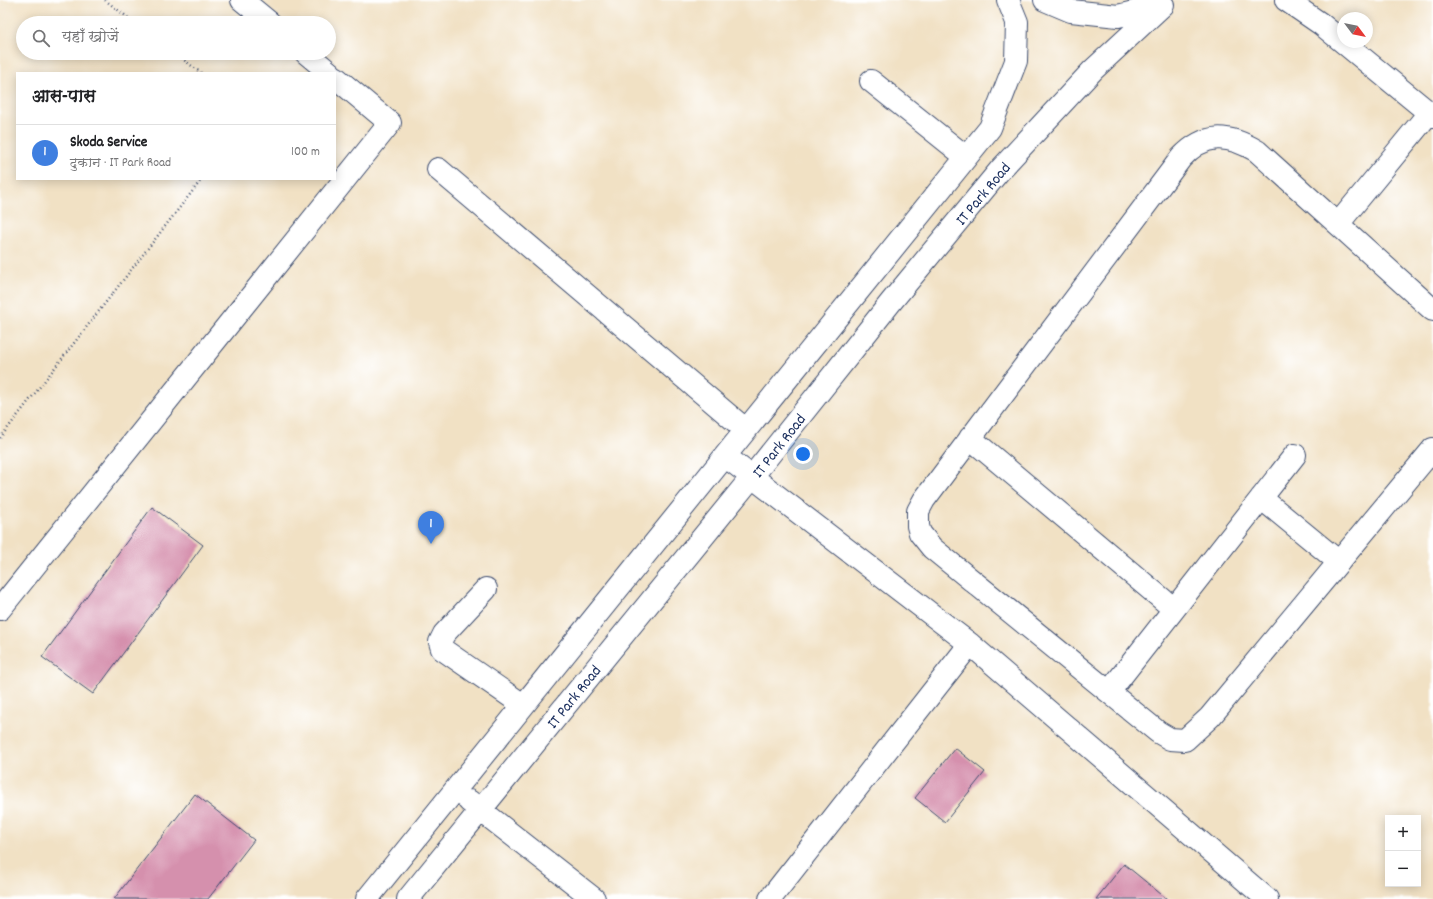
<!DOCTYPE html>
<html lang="hi">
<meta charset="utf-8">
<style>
:root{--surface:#fff;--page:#f2f2f2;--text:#202124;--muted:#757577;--line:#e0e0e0;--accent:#db2777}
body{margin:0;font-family:Dekko,"Playpen Sans Deva",sans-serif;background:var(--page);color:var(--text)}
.controls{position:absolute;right:12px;bottom:12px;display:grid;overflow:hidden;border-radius:0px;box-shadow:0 2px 10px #0003}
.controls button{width:36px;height:36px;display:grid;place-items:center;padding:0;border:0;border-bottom:1px solid var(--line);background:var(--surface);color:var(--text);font:20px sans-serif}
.compass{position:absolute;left:1337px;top:12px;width:36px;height:36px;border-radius:50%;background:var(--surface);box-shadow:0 2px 10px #0003;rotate:122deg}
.you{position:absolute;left:803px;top:454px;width:14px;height:14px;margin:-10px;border:3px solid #fff;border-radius:50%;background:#1a73e8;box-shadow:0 0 0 6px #1a73e833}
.badge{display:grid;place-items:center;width:26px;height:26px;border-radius:50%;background:var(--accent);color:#fff;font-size:13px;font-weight:700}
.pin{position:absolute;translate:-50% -33px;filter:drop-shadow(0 1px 2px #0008)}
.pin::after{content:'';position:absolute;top:21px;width:14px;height:12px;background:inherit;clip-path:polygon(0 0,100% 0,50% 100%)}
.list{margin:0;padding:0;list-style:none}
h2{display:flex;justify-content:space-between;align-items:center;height:52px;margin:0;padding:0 16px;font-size:17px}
h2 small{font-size:13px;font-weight:400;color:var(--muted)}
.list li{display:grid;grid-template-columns:26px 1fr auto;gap:12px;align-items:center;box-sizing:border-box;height:56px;padding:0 16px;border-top:1px solid var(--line)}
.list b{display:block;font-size:15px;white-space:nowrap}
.list p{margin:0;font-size:13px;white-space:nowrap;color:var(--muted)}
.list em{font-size:13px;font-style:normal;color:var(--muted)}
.icon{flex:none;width:22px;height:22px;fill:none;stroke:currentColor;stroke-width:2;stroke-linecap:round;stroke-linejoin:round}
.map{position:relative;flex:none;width:1433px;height:899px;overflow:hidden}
.search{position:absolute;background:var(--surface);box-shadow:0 2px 10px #0003;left:16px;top:16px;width:320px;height:44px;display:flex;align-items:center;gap:10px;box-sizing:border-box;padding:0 14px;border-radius:22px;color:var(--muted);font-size:15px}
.panel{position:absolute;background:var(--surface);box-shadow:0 2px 10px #0003;left:16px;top:72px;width:320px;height:108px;border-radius:0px}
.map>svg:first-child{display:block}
</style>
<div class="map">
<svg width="1433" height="899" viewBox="0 0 1433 899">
<rect width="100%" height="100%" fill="#fff"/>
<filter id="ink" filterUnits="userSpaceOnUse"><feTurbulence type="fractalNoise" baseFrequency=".025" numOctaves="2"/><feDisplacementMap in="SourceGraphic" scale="8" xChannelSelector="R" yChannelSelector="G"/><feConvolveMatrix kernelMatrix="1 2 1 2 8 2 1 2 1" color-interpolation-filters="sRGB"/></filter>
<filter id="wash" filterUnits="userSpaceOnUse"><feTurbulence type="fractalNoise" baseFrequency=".012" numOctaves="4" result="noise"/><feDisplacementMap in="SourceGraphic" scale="16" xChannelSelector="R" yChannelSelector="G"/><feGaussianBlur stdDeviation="0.9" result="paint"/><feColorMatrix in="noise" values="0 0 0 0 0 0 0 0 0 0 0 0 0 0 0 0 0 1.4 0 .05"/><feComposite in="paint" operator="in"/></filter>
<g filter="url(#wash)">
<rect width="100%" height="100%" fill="#f1e1c4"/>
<g id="blocks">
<path fill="#d590ad" d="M152,507L203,545L93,694L42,657Z
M955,748L985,772L945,822L915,798Z
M195,794L254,840L208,899H114Z
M1124,864L1167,899H1096Z"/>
</g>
</g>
<g filter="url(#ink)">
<use href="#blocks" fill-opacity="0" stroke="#3b4a6d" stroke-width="1"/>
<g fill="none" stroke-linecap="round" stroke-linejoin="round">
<defs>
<path id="minor" d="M242,0L270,23
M1045,0L1071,11L1118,16L1162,5
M1286,0L1321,24L1433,116
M306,53L330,73
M871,81L966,157
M438,169L746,430
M1338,224L1429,113
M1433,310L1257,151C1228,134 1205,132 1181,158L924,500L918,511V526L920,533L932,548L1158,732L1170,739L1185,740L1210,717L1433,449
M970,438L1174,609
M725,456L970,644L1267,899
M1261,498L1339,562
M486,589L444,634L440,642L442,649L523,705
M0,609L390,123L335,77
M1109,692L1295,455
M469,801L594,899
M367,899L990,128L1016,61L1017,22L1008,0
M408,899L751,478L891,302L1000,170L1093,70L1163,5
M770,899L970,644"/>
</defs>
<use href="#minor" stroke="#3b4a6d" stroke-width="24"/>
<path stroke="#3b4a6d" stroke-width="2.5" stroke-dasharray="1 3" stroke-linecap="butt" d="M105,0L135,23
M175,53L201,73
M0,438L202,179"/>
<use href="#minor" stroke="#fff" stroke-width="22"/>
</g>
</g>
<g text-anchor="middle" stroke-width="3" stroke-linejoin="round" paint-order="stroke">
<g font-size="16" fill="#1b2f5e" stroke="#fff">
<text transform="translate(982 193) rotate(-50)" y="6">IT Park Road</text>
<text transform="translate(778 445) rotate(-52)" y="6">IT Park Road</text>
<text transform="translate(573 696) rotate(-51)" y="6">IT Park Road</text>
</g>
</g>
</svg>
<div class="controls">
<button>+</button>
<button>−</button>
</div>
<svg class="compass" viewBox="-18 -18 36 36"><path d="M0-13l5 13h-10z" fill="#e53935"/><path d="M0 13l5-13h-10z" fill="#757577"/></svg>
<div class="you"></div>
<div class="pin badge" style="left:431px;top:544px;background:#3f7fe0">1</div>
<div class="search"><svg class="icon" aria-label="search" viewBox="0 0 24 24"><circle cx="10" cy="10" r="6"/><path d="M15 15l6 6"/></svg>यहाँ खोजें</div>
<section class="panel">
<h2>आस-पास<small></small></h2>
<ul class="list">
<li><span class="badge" style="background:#3f7fe0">1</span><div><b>Skoda Service</b><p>दुकान · IT Park Road</p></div><em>100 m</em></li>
</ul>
</section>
</div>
